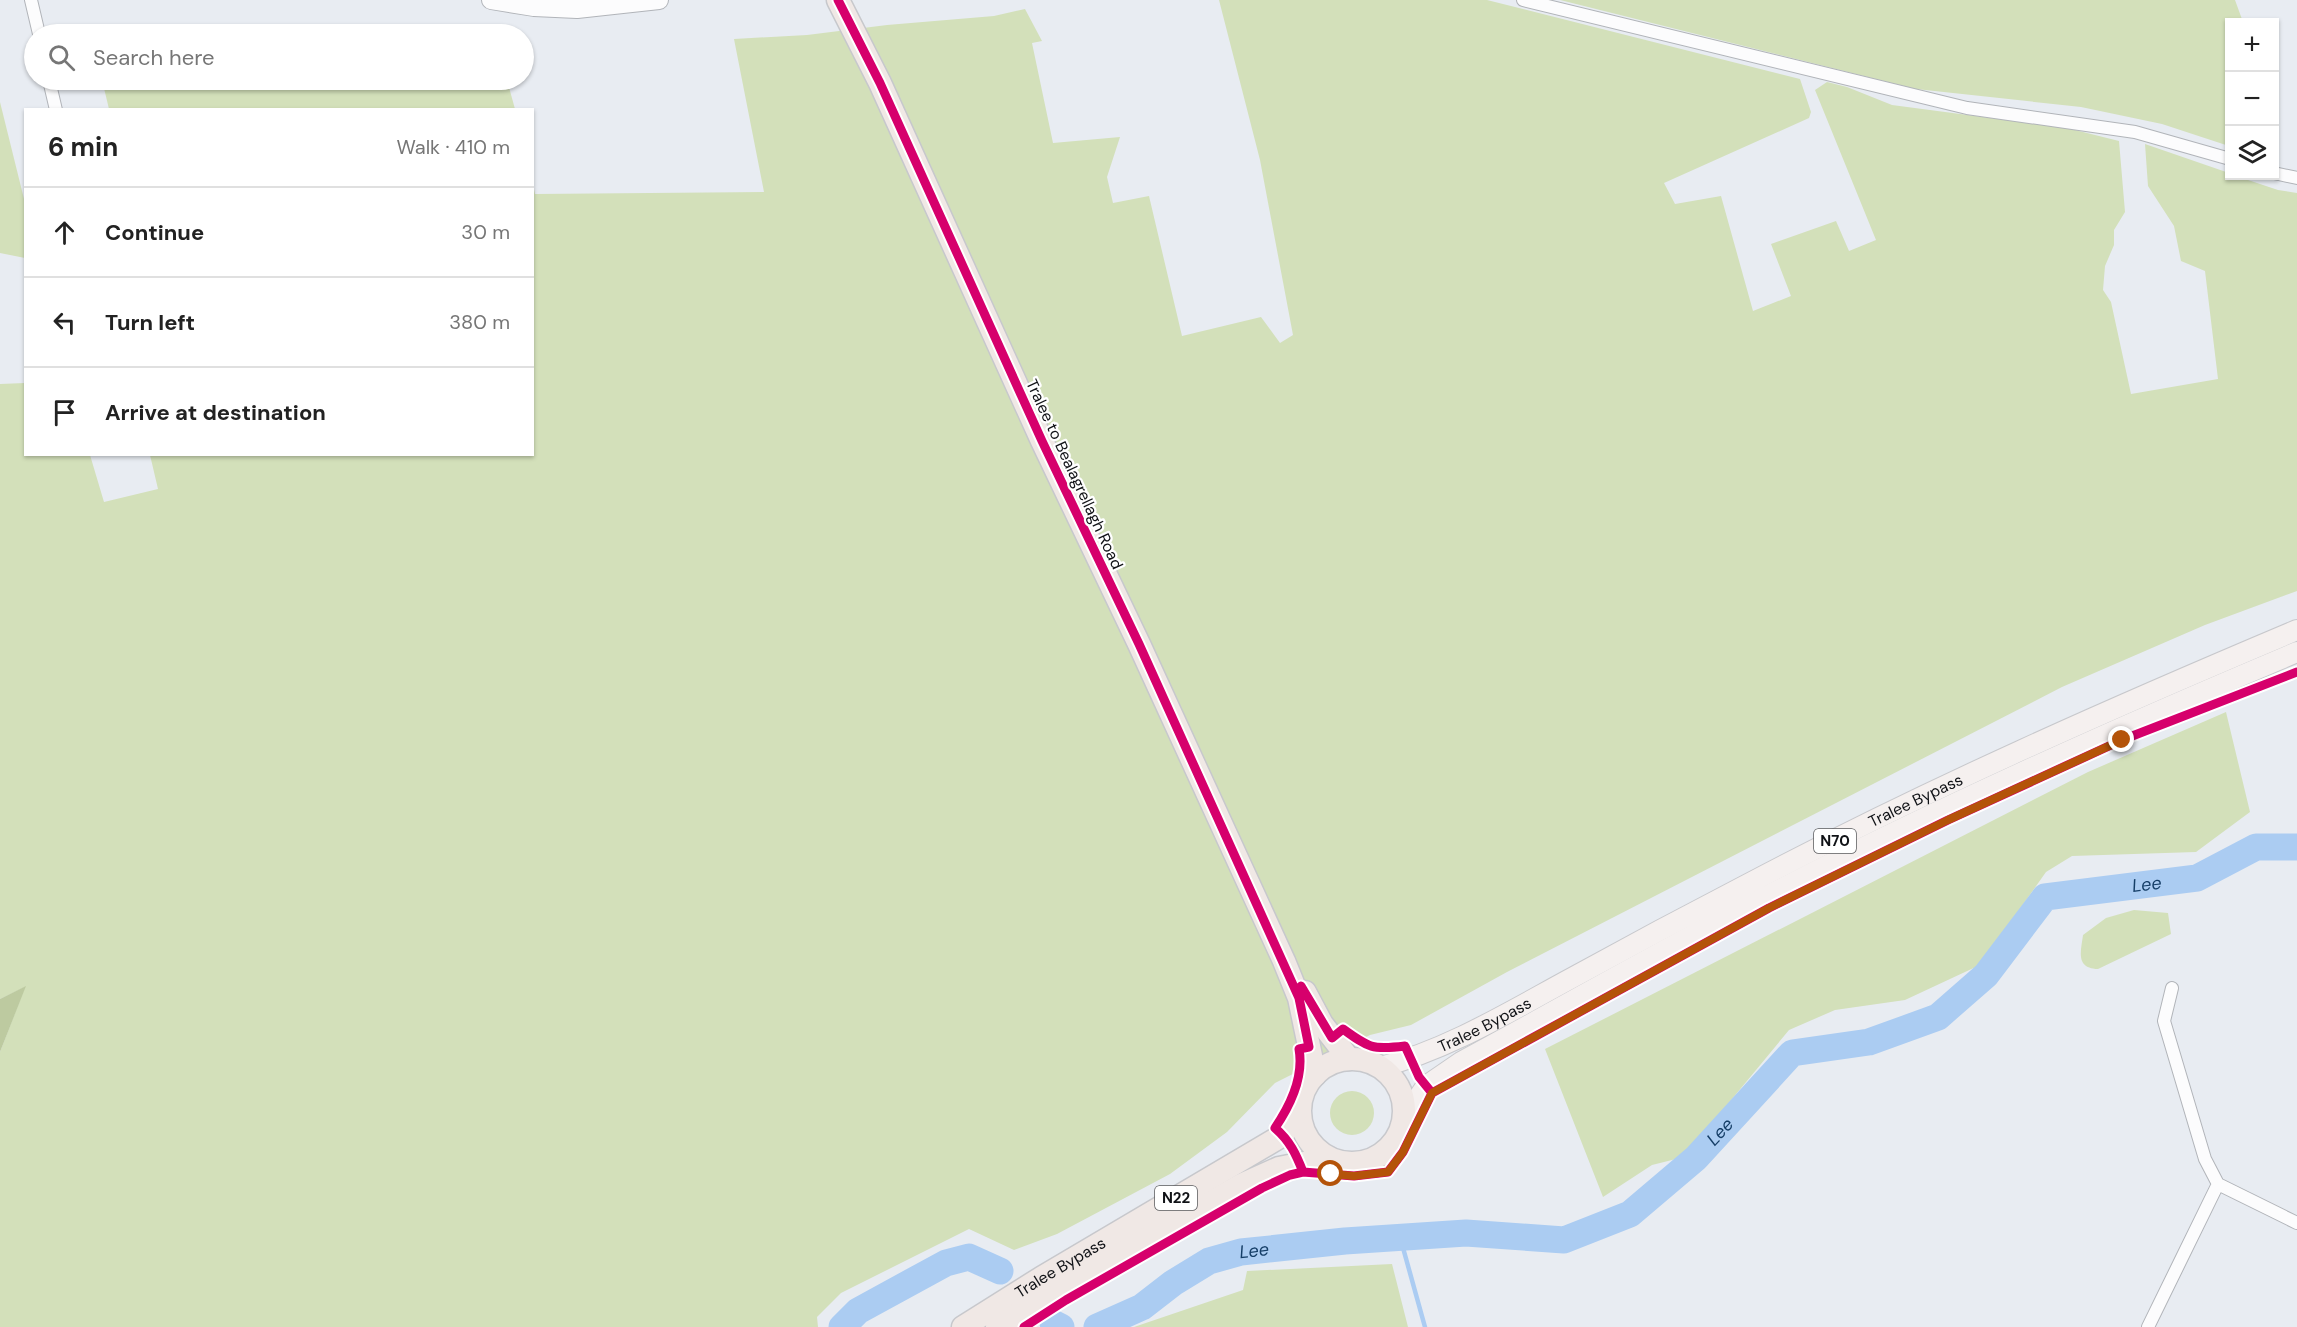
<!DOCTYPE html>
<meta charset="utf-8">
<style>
:root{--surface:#fff;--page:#f6f6f6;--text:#222;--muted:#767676;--line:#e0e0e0}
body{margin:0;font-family:"DM Sans",sans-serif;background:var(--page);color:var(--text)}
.controls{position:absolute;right:18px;top:18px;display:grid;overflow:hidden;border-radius:0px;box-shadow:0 2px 4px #0004}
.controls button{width:54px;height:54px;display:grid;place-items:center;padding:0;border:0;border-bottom:2px solid var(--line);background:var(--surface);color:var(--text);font:30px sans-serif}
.stop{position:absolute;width:18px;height:18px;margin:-14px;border:4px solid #b45309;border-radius:50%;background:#fff}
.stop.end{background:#b45309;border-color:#fff;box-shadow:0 2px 6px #0008}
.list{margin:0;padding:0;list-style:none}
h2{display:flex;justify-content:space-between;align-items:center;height:78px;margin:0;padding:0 24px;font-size:26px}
h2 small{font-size:20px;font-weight:400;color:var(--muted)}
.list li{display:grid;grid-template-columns:39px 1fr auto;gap:18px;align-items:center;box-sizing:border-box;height:90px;padding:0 24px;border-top:2px solid var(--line)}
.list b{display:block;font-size:22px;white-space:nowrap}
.list em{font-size:20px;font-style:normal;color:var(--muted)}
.icon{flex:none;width:33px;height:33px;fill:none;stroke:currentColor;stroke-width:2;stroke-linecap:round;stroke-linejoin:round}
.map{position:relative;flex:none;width:2297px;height:1327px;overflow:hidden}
.search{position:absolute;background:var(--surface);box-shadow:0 2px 4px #0004;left:24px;top:24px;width:510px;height:66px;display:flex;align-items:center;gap:15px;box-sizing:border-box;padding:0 21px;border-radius:33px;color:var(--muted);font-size:22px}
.panel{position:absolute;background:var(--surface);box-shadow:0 2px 4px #0004;left:24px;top:108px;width:510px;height:348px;border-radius:0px}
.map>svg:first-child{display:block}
</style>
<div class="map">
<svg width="2297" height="1327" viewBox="0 0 2297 1327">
<rect width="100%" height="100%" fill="#e8ecf2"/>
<path fill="#d3e0ba" d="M1219,0H1487L1800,79L1811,112L1809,118L1664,183L1675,204L1721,196L1753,311L1791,296L1771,244L1836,221L1849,251L1876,240L1815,90L1827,82L1847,87L1892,105L2067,128L2119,141L2125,212L2114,230V245L2105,266L2103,290L2111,302L2131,394L2218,379L2205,271L2181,261L2174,226L2148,186L2145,144L2229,173L2230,176H2236L2278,190L2297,193V591L2205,625L2062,687L1507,972L1411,1025L1370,1035L1275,1083L1227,1132L1170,1174L1057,1234L1014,1250L969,1229L841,1293L817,1317L818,1327H0V1052L25,987L0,999V384L25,383L26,454L90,455L104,502L158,489L150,455L532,454L533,184L535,194L764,192L734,39L807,35L887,25L994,16L1025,9L1042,41L1032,43L1053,143L1120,137L1107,177L1113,203L1149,196L1182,336L1261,317L1280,343L1293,335L1260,160Z
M1560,0H2235L2243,22H2230L2229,146L2162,124L2081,107L1916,89Z
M102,80H507L515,109H109Z
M0,102L25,203V258L0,253Z
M2226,712L2250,812L2196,852L2072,856L2046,872L1980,965L1905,1000L1835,1010L1789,1030L1684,1157L1652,1165L1603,1197L1545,1049L2088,772Z
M2134,910L2168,913L2171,934L2098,969C2075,968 2081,951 2083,935L2106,918Z
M1330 1113a22 22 0 1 1 44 0a22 22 0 1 1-44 0Z
M1392,1264L1408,1327H1134L1243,1290L1247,1271Z"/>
<path fill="#bdcaa0" d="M26,986L0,1052V999Z"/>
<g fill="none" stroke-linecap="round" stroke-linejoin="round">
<path stroke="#abccf2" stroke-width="4.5" d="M1400,1237L1425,1327"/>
<g stroke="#abccf2" stroke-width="27">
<path d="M1053,1323L1061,1327"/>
<path d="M842,1327L858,1311L946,1263L969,1257L1000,1271"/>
<path id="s1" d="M1097,1327L1142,1307L1173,1283L1209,1261L1241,1252L1345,1241L1466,1233L1564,1240L1630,1214L1696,1158L1792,1053L1869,1042L1938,1017L1986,975L2045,897L2197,878L2256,847H2297"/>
</g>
<defs>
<path id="street" d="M31,0L39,34
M1523,0L1967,108L2135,132L2230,159
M49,80L56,110
M2274,173L2297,178
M2172,988L2164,1021L2205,1159L2218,1184L2297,1223
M2148,1327L2218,1184"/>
<path id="secondary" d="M491,0L534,7L577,9L659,0"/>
<g id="primary">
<path id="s2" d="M1381,1067C1449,1049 1509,1012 1570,979C1630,946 1690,914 1750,883C1928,789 2112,708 2297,630"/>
<path d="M1404,1119L1426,1086L1461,1062C1561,1008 1660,951 1761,899C1936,808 2116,728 2297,652"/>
</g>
<g id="highway">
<path d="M838,0L880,83L1042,441L1139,644L1284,961L1299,998L1315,1075"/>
<path d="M1305,992L1322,1024L1349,1059"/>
<circle cx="1352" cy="1111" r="52"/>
<path id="s3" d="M963,1327L1041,1278L1283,1135L1300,1106"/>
<path d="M997,1327L1055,1291L1241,1185L1279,1168L1329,1158"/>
</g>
</defs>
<use href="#street" stroke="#b1b4b9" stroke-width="14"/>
<use href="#secondary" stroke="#b1b4b9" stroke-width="20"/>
<use href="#primary" stroke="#c7c8cc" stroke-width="22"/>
<use href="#highway" stroke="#c7c8cc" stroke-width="25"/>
<use href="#street" stroke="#fcfcfd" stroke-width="12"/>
<use href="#secondary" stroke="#fcfcfd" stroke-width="18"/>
<use href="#primary" stroke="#f5f0ef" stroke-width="20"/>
<use href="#highway" stroke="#f0e8e5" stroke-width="22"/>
<defs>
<path id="cycleway" d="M838,0L880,83L1042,441L1139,644L1299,998L1309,1047L1299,1049C1304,1077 1290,1106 1275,1128C1290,1141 1296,1154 1303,1172
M1301,986L1332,1038L1343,1029C1369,1048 1372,1050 1405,1046L1419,1077L1432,1093
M1024,1327L1066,1300L1262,1188L1290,1175L1303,1172L1354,1176L1388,1172L1403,1152L1432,1093L1769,908L1948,820L2122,740L2297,672"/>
</defs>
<use href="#cycleway" stroke="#fff" stroke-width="13"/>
<use href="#cycleway" stroke="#d6006c" stroke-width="9"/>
</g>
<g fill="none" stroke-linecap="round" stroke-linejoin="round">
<path stroke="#b45309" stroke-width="8" d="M1331,1174L1354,1176L1388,1172L1403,1152L1432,1093L1769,908L1948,820L2122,740"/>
</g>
<g text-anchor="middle" stroke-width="4.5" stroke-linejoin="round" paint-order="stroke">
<g fill="#fff" stroke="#58595c" stroke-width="1.5">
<rect x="1814" y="829" width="42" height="24" rx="4.5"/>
<rect x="1155" y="1186" width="42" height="24" rx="4.5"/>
</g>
<g font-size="15" font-weight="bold" fill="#101216">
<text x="1835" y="846">N70</text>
<text x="1176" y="1203">N22</text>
</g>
<g font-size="16" fill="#101216" stroke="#fff">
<text transform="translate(1075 474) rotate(65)" y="6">Tralee to Bealagrellagh Road</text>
<text dy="6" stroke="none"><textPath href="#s2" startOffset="598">Tralee Bypass</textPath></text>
<text dy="6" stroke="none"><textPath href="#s2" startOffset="112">Tralee Bypass</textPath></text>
<text dy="6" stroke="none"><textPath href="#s3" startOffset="114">Tralee Bypass</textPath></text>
</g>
<g font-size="18" font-style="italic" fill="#153e67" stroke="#fff">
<text dy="6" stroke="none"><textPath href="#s1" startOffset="1203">Lee</textPath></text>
<text dy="6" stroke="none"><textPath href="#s1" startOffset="681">Lee</textPath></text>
<text dy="6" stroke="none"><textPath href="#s1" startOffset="177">Lee</textPath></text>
</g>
</g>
</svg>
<div class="controls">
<button>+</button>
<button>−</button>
<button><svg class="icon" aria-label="layers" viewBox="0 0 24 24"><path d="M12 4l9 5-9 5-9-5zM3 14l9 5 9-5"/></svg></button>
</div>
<div class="stop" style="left:1331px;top:1174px"></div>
<div class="stop end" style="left:2122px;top:740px"></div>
<div class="search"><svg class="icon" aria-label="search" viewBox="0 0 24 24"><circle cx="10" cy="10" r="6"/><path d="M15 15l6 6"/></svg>Search here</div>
<section class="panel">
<h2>6 min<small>Walk · 410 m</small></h2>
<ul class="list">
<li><svg class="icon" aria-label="ahead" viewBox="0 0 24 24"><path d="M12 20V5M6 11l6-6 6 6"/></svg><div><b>Continue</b></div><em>30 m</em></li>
<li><svg class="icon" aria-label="left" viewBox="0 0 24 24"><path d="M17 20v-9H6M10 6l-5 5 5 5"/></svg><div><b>Turn left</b></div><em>380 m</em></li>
<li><svg class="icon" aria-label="arrive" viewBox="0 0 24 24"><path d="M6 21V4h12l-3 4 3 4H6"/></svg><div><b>Arrive at destination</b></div></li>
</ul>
</section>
</div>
